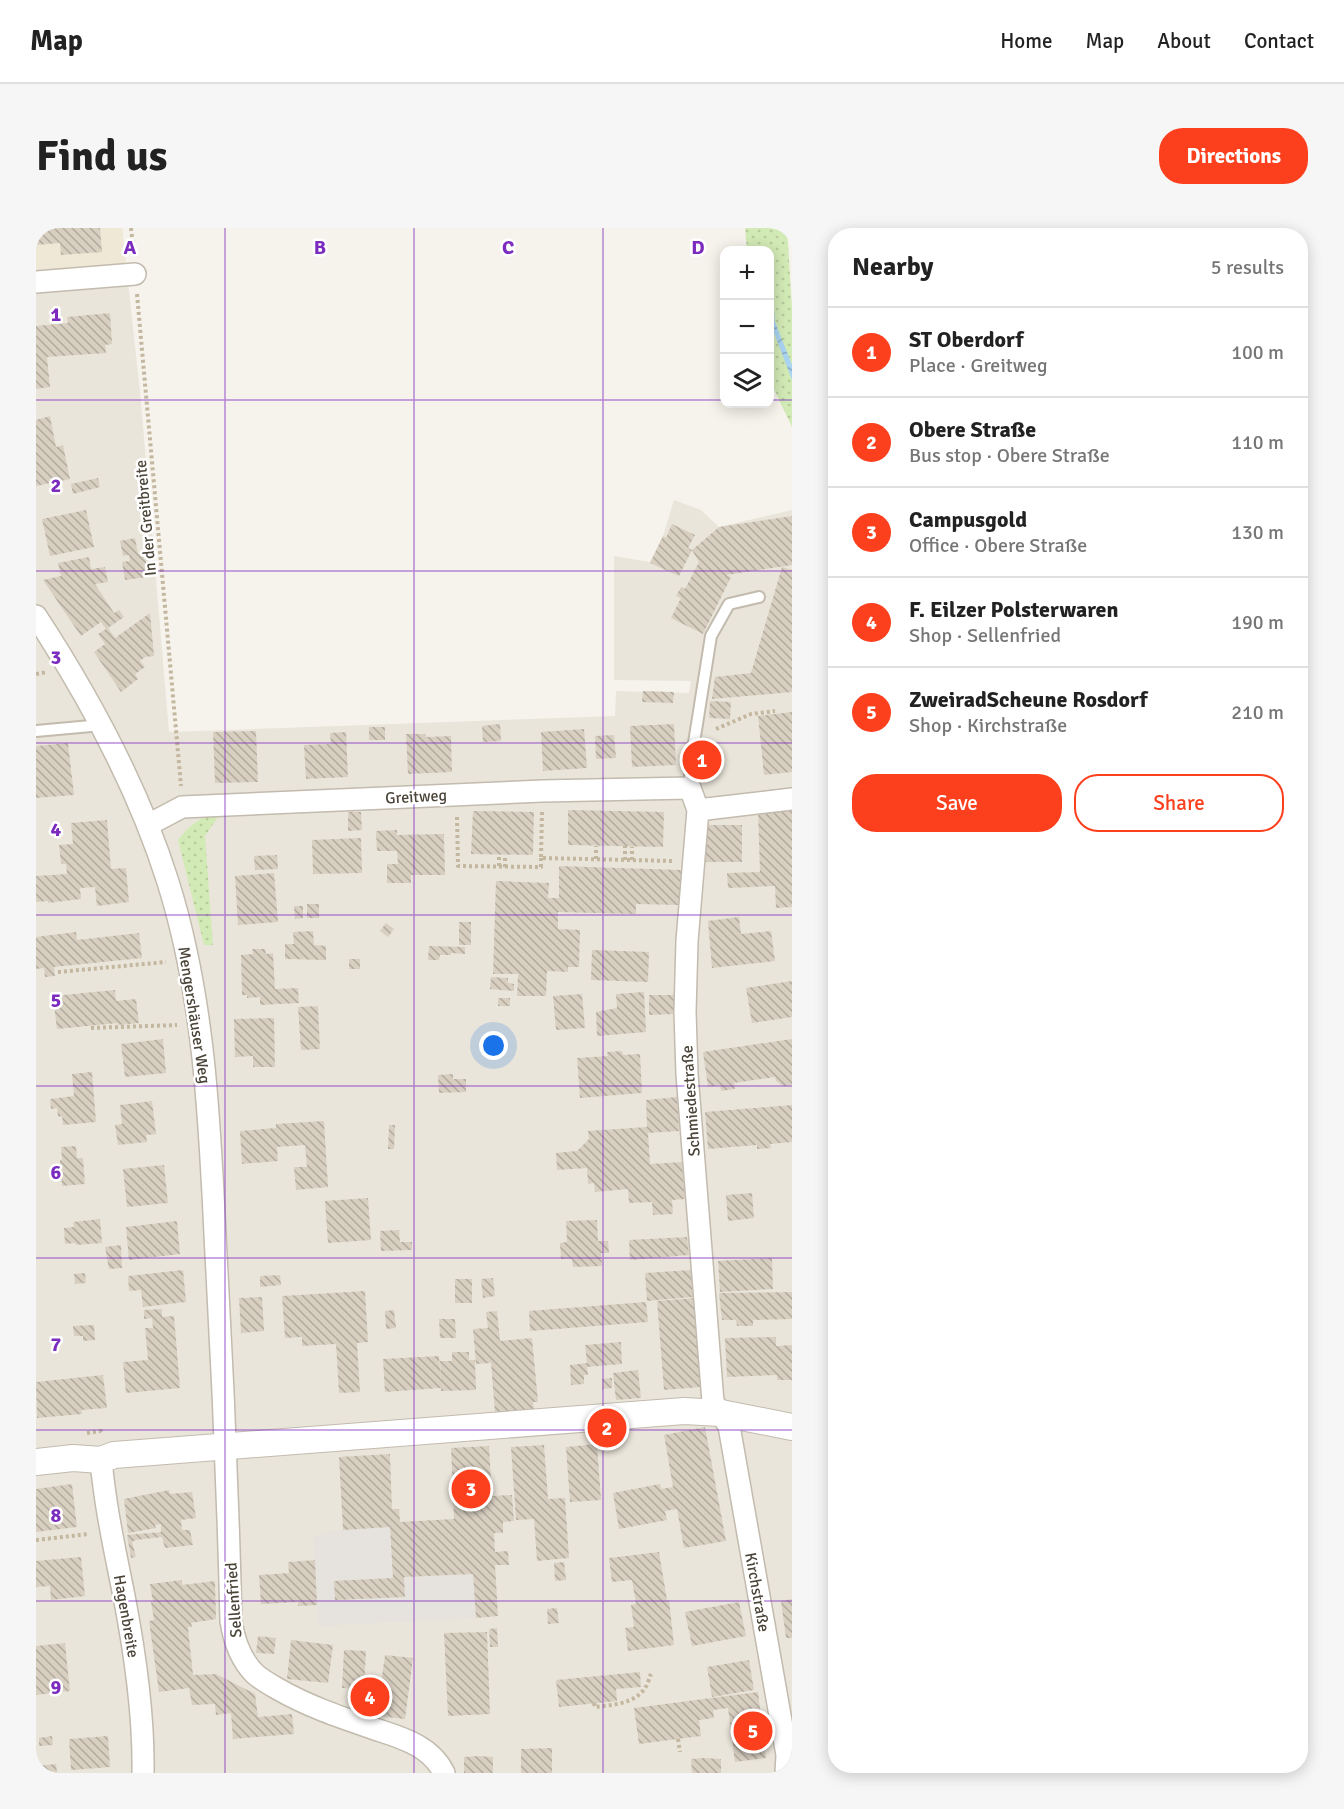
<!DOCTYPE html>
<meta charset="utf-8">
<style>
:root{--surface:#fff;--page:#f6f6f6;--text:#222;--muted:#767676;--line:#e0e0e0;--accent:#fc3f1d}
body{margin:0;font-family:Signika,sans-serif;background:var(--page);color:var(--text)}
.controls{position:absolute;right:18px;top:18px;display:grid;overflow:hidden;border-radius:12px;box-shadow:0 3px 15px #0003}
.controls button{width:54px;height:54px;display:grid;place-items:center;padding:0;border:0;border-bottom:2px solid var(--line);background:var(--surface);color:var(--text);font:30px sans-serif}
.you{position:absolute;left:458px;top:818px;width:21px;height:21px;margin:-15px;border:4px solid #fff;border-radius:50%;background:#1a73e8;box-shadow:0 0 0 9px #1a73e833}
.badge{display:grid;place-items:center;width:39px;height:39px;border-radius:50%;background:var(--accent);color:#fff;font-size:20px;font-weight:700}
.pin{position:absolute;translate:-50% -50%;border:3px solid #fff;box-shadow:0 2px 6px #0006}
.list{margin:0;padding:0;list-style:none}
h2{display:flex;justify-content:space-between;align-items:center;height:78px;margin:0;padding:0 24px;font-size:26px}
h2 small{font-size:20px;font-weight:400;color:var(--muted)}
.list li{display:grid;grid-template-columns:39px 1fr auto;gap:18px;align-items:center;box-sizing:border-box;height:90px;padding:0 24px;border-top:2px solid var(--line)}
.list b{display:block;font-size:22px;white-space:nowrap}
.list p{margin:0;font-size:20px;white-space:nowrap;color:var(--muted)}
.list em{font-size:20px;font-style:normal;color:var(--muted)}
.actions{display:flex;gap:12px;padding:18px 24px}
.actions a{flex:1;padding:14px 0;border:2px solid var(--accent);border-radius:24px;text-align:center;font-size:21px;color:var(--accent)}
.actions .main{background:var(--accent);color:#fff}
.icon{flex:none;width:33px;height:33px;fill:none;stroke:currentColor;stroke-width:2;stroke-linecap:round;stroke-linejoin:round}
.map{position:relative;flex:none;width:756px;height:1545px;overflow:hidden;border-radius:24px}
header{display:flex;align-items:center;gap:36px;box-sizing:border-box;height:84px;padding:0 30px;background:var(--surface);border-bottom:2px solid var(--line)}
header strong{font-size:28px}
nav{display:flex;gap:33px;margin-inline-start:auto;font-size:21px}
.intro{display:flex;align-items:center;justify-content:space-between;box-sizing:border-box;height:144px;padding:0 36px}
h1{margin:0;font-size:42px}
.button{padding:15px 27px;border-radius:24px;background:var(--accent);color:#fff;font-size:21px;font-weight:700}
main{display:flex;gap:36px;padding:0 36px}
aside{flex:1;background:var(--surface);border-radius:24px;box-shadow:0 3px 15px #0003}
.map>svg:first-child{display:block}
</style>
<header>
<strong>Map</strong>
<nav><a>Home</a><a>Map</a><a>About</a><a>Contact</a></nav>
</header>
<div class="intro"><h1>Find us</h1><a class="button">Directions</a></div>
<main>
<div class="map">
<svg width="756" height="1545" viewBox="0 0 756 1545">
<defs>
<pattern id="grass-dots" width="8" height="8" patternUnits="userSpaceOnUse" patternTransform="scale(1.5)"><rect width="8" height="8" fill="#d2eab5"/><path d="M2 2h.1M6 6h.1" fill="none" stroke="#b6ca9c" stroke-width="1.8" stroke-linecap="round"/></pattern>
<pattern id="water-waves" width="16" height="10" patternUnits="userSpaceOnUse" patternTransform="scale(1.5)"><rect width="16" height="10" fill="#a9d4f2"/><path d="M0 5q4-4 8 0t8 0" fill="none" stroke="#8caec5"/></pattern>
<pattern id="building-back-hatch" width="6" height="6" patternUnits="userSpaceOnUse" patternTransform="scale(1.5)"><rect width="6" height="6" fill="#d8cfc1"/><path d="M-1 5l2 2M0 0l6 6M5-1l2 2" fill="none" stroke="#b1aa9e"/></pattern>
</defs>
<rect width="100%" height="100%" fill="#f6f3ec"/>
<path fill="#eae5da" d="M0,0H86L104,163L133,504L579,488L580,463L653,465L655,453L578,452V328L614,334L627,308L638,272L665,282L683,299L756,282V1545H0Z"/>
<path fill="#e6e2dd" d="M354,1299L357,1350L437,1346L440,1390L282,1398L277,1307H291V1303Z"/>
<path fill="#efe8d6" d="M0,0H86L90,38L0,47Z"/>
<path fill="url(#grass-dots)" d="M709,0H751L756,80V199L734,153V22H711Z
M175,586H184L169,608L177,717H168L142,612C151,600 160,592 175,586Z"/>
<path fill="url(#water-waves)" d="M734,27L739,94L756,137V152L737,102L734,91Z"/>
<path fill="url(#building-back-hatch)" d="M0,0H64L66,24L25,27L24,15L0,17Z
M74,85L76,116L69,117L70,125L11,129L14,159L0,161V98L32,95L31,89Z
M14,188L20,219L27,217L34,251L0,258V192Z
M62,250L64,259L37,266L35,256Z
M50,282L58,319L14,328L6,291Z
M756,288V337L690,347L695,349L667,406L635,390L645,370L640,368L645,359L649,361L663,334L656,322L683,299Z
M636,296L659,307L652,320L656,322L643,348L614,335L627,308L630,310Z
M99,310L102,326L107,325L108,331L110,330L111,349L89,352L86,334L94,333L93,327L87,328L84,313Z
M53,329L55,341L69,339L72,354L59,356L78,385L83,382L88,389L72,400L79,410L114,385L118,428L109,429L104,433L109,439L99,446L102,451L85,464L58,424L69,416L62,406L70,401L65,394L45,408L7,352L25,348L22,335Z
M746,339L756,342V464L676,471L679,449L715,445Z
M607,463L638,464L637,475L606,474Z
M674,473L695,474L694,491L673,490Z
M756,484V544L728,547L722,488Z
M464,496L465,513L447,514L446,498Z
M638,496L640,537L596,539L594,498Z
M333,499H349V512H333Z
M548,501L551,540L507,543L505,504Z
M220,503L222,554L179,555L177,504Z
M310,504L312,549L270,551L268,517L295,516L294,505Z
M370,506H389L390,509L415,508L416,544L372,546Z
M578,507L580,530L560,531L559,508Z
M32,515L38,567L0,570V518Z
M662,525H670V539H662Z
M756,579V679L740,680L739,658L692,660L691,645L724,644L722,583Z
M532,582L628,584L627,619L532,617Z
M437,583L498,584L497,627L435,626Z
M312,584H325L326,602L312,603Z
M71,592L75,641L90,640L93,674L61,678L59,659L44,660L45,671L12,675V673L0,674V648L31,646L30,636H25L23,617L37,616L35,595Z
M672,597H706V634H669L670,605Z
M361,602V607L408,606L409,647H375V655H351V636H362L361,623H341L340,603Z
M325,610L326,645L277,646L276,612Z
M241,627L242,641L219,642L218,628Z
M523,638L645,642L644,677L600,676V686L522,684V701L544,702L543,739H532V744L511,743L510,768H481L482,746H457L460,653L513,655L512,670H523Z
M238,645L242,694L202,697L199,648Z
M271,676H283V690H271Z
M258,678H267V690L259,691Z
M703,689L705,706L735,703L739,733L676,740L672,693Z
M423,694H435V717H423Z
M350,695L358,701L352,709L344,703Z
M277,703L278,717L290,718V732L249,731V716H258L257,704Z
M40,704L41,712L103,705L106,730L18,739L19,748L9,749L8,740L0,741V709Z
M393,718L429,719V726L415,725V727H404L403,732H392Z
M216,721H229L230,726L237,725L239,761L262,760L263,775L224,777V769L211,770V767H206L205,727L217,726Z
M556,722L613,724L612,754L555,752Z
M313,731H324V741H313Z
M455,749L472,750V755L478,756V763L454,761Z
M756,753V789L716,795L710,760Z
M79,762L80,773L100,771L103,795L82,797V795L21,801L17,768Z
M608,764L610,804L561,808L560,784L581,780L580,766Z
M546,766L549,800L520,802L517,768Z
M613,767H639L640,786L613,787Z
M462,770H474V778H462Z
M282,778L284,821L265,822L262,779Z
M238,790L239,839H217V828L199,829L198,791Z
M127,811L130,845L89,849L85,816Z
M756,811V857L747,858L740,853L739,849L698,855L699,861L685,863L684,857L672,859L667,824Z
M586,823L587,827L604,826L606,865L544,870L541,830L572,828L571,824Z
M56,844L60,894L27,897L26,888L22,889L21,880L15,881L14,871L38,868L36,846Z
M417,846V851H430V864L403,865L402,847Z
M641,869L643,903L612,905L614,936L646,934L649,971L636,972L637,986L617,987L616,974L593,975L592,961L559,964L558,955L552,956L551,940L521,942L520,925L541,923L553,911L552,903L611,899L610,872Z
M116,873L120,906L110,907L111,914L82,917L79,897L86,896L84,877Z
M756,877V914L734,916L735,920L721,921V917L672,921L669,884Z
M288,893L292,959L260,962L258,939H271L269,917L241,919L242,933L206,936L204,903L240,900V896Z
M353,897H359L358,921H352Z
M40,918L41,930H47L49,956L26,958L24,932H26L25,919Z
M128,937L132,975L91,979L87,941Z
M716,965L718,990L692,993L690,967Z
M332,970L335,1012L292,1015L289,973Z
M64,991L66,1015L40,1017L39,1015L29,1016L28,1000L38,999L37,994Z
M561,992L562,1013H572L573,1025H565L566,1038L537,1039L536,1031H525L524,1015L531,1014L530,993Z
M141,993L144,1026L93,1032L90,999Z
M363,1002L364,1014H376V1022L345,1023L344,1003Z
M651,1009L653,1027L594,1032L593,1012Z
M85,1017L86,1040L73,1041L69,1019Z
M736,1030L737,1061L684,1064L682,1033Z
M147,1042L150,1074L107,1079L105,1062L93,1063L92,1048Z
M655,1042L657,1069L611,1073L609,1045Z
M49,1045L50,1055L39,1056L38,1046Z
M244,1047L245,1057L224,1059V1048Z
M457,1050L459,1068L447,1070L445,1051Z
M419,1051H436V1075H419Z
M329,1063L332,1114L321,1115L324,1164L303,1165L300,1116L266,1118V1109L249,1110L246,1068Z
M756,1064V1091L717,1092V1098H701L700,1092H686L683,1065Z
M226,1069L228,1103L205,1105L203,1070Z
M660,1070L665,1131H662L665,1159L628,1162L621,1073Z
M610,1074L612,1094L494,1103L493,1083Z
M126,1081V1089L138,1088L144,1160L90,1165L87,1134L112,1132L109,1100H117L116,1090L108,1091V1082Z
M358,1082L360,1100L350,1101L349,1083Z
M461,1083L464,1113L496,1110L502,1174H497L498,1181L459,1185L455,1135L440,1136L437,1101L452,1100L450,1084Z
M403,1091H419L420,1110H404Z
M58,1097L59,1112L47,1113V1108H38L37,1098Z
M740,1109V1118L756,1117V1152H741V1147L691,1149L689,1110Z
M585,1114L586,1136L551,1139L552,1147H548V1156L535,1157L534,1137L551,1135L549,1117Z
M416,1124H433V1132H439L440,1162L405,1163V1160L349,1164L347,1131L403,1128L405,1153L404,1133H416Z
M602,1142L605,1170L580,1172L577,1145Z
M67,1147L71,1180L45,1182L46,1186L1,1190L0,1154Z
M576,1150V1160L566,1161V1151Z
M669,1199L690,1313L648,1320L641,1281L629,1283L631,1292L583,1301L577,1265L624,1256L625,1261L637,1259L628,1207Z
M561,1216L565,1272L534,1274L530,1219Z
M508,1217L512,1271L529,1270L533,1330L501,1333L498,1291L480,1292L475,1219Z
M453,1218L456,1268L476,1267L478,1293L467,1294V1305H458L459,1324L472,1323L473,1337H459L462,1388L440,1390L437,1346L368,1349L369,1369L299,1372L298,1353L357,1350L354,1299L307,1302L303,1229L354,1226L356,1281H363L364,1294L418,1291L415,1220Z
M36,1256L41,1299L0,1304V1261Z
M133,1262L134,1266L156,1264L160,1290L145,1292L146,1302H154L157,1317L129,1320L126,1309L100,1312L96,1314L100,1329L95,1330L91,1307L125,1304V1296L119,1297L120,1300L92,1305L88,1271Z
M623,1324L631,1372H633L638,1417L592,1423L589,1400L598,1399L595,1377L600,1376L596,1352L576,1354L573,1330Z
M45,1329L49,1368L15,1372L14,1358L0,1359V1333Z
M279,1332L281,1377L262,1378V1374L225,1376L223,1347L253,1345L252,1334Z
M528,1334L530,1352L519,1353L518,1335Z
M146,1352V1357L179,1353L180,1391L155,1395L156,1399H152L157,1447L180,1446L219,1466L222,1489L256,1486L258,1506L197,1511L195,1485L180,1487L179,1476L156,1477L153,1460L123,1464L113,1393L118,1392L115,1374H117L114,1356Z
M756,1371V1410H750L745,1373Z
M703,1374L710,1408L656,1418L649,1384Z
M521,1380L523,1395L512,1396L511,1381Z
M461,1400L462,1419H454L453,1401Z
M451,1404L454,1486L412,1488L408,1405Z
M222,1408L240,1410L238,1426L220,1425Z
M255,1412L297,1417L292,1455L251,1451Z
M29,1415L34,1463L0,1467V1418Z
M308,1422L330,1423L328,1461L306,1460Z
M349,1427L377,1430L369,1491L341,1488L342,1477L328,1475L330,1461L344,1462Z
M713,1432L718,1462L676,1469L671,1439Z
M604,1444L605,1459L580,1461L581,1473L523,1479L520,1452Z
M722,1464L730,1530L699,1534L692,1480L677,1482L678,1490L663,1492L665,1508L603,1516L598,1480Z
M16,1508L17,1517L3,1518V1510Z
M72,1508L74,1539L35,1542L33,1511Z
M516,1520V1545H485V1521Z
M443,1528L457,1529V1545H428V1529Z
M668,1530L685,1531V1545H656L655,1531Z
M20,1536L21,1545H1L0,1538Z"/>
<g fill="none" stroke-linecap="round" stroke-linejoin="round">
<defs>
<path id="service" d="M0,503L66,497
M654,560V540L675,408L693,376L723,369"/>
<path id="minor" d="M0,54L99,46
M0,388C55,472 102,559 132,654C170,775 174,902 180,1027C187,1149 192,1271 195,1393C198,1413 204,1431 219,1446C226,1452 235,1457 242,1461C275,1480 310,1491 345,1503C370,1511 396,1520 408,1545
M662,582L756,571
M112,597L146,579L506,563L654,560L662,582L651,713L649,784L651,846L677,1174L693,1198L751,1527L750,1545
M65,1232C69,1278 79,1323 88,1368C99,1425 108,1487 107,1545"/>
<path id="tertiary" d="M0,1234L37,1230L65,1232L78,1227L648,1183L685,1185L756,1199"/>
</defs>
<use href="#service" stroke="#c2bbae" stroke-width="14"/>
<use href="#minor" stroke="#c2bbae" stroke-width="24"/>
<use href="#tertiary" stroke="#c2bbae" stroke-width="28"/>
<path stroke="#c4b79f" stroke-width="4" stroke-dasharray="3 3" stroke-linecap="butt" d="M95,0L98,26
M101,66L145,558
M0,446L11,444
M680,501L715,486L739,483
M506,584L505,630L637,633
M421,589L422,638L505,639V630
M560,631V618
M589,632V618
M596,632V619
M463,638V626
M469,639V627
M22,744L130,734
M55,800L141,797
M51,1205L65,1203L66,1206
M0,1312L53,1306
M558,1475L559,1479C575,1477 599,1476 609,1460C612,1456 613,1450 615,1446
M642,1511L644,1524"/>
<use href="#service" stroke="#fff" stroke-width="10"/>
<use href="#minor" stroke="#fff" stroke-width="21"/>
<use href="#tertiary" stroke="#fff" stroke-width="26"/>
</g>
<path fill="none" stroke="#7b2cbf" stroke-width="1.5" stroke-opacity="0.55" d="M189,0V1545M378,0V1545M567,0V1545M0,172H688M734,172H756M0,343H756M0,515H756M0,687H756M0,858H756M0,1030H756M0,1202H756M0,1373H756"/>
<g text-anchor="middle" stroke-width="5" stroke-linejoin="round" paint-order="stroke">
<g font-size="16" fill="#4b4439" stroke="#fff">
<text transform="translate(109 290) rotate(-95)" y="6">In der Greitbreite</text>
<text transform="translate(380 568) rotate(-3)" y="6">Greitweg</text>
<text transform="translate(159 787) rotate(81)" y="6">Mengershäuser Weg</text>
<text transform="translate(654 873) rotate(-94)" y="6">Schmiedestraße</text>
<text transform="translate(722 1364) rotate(80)" y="6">Kirchstraße</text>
<text transform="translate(197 1372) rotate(-94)" y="6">Sellenfried</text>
<text transform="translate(91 1388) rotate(80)" y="6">Hagenbreite</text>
</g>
</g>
<g font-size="20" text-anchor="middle" font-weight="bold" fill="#7b2cbf" stroke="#fff" stroke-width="5" stroke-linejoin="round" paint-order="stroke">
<text x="94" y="26">A</text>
<text x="284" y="26">B</text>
<text x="472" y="26">C</text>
<text x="662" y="26">D</text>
<text x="20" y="93">1</text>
<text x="20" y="264">2</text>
<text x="20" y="436">3</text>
<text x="20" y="608">4</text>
<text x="20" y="779">5</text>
<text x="20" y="951">6</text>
<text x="20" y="1123">7</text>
<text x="20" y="1294">8</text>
<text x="20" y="1466">9</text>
</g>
</svg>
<div class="controls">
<button>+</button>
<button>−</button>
<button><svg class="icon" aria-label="layers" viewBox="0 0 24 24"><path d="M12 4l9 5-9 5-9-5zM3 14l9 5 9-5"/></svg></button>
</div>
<div class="you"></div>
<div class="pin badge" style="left:666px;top:532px">1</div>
<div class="pin badge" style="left:571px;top:1200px">2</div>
<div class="pin badge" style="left:435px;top:1261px">3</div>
<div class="pin badge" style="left:334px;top:1469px">4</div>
<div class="pin badge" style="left:717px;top:1503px">5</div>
</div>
<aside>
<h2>Nearby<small>5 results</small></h2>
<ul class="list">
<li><span class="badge">1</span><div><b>ST Oberdorf</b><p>Place · Greitweg</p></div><em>100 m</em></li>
<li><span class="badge">2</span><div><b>Obere Straße</b><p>Bus stop · Obere Straße</p></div><em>110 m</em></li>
<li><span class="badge">3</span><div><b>Campusgold</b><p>Office · Obere Straße</p></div><em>130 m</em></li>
<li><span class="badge">4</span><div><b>F. Eilzer Polsterwaren</b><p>Shop · Sellenfried</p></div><em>190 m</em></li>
<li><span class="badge">5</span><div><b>ZweiradScheune Rosdorf</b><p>Shop · Kirchstraße</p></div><em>210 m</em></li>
</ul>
<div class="actions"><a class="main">Save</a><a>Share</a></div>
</aside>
</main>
